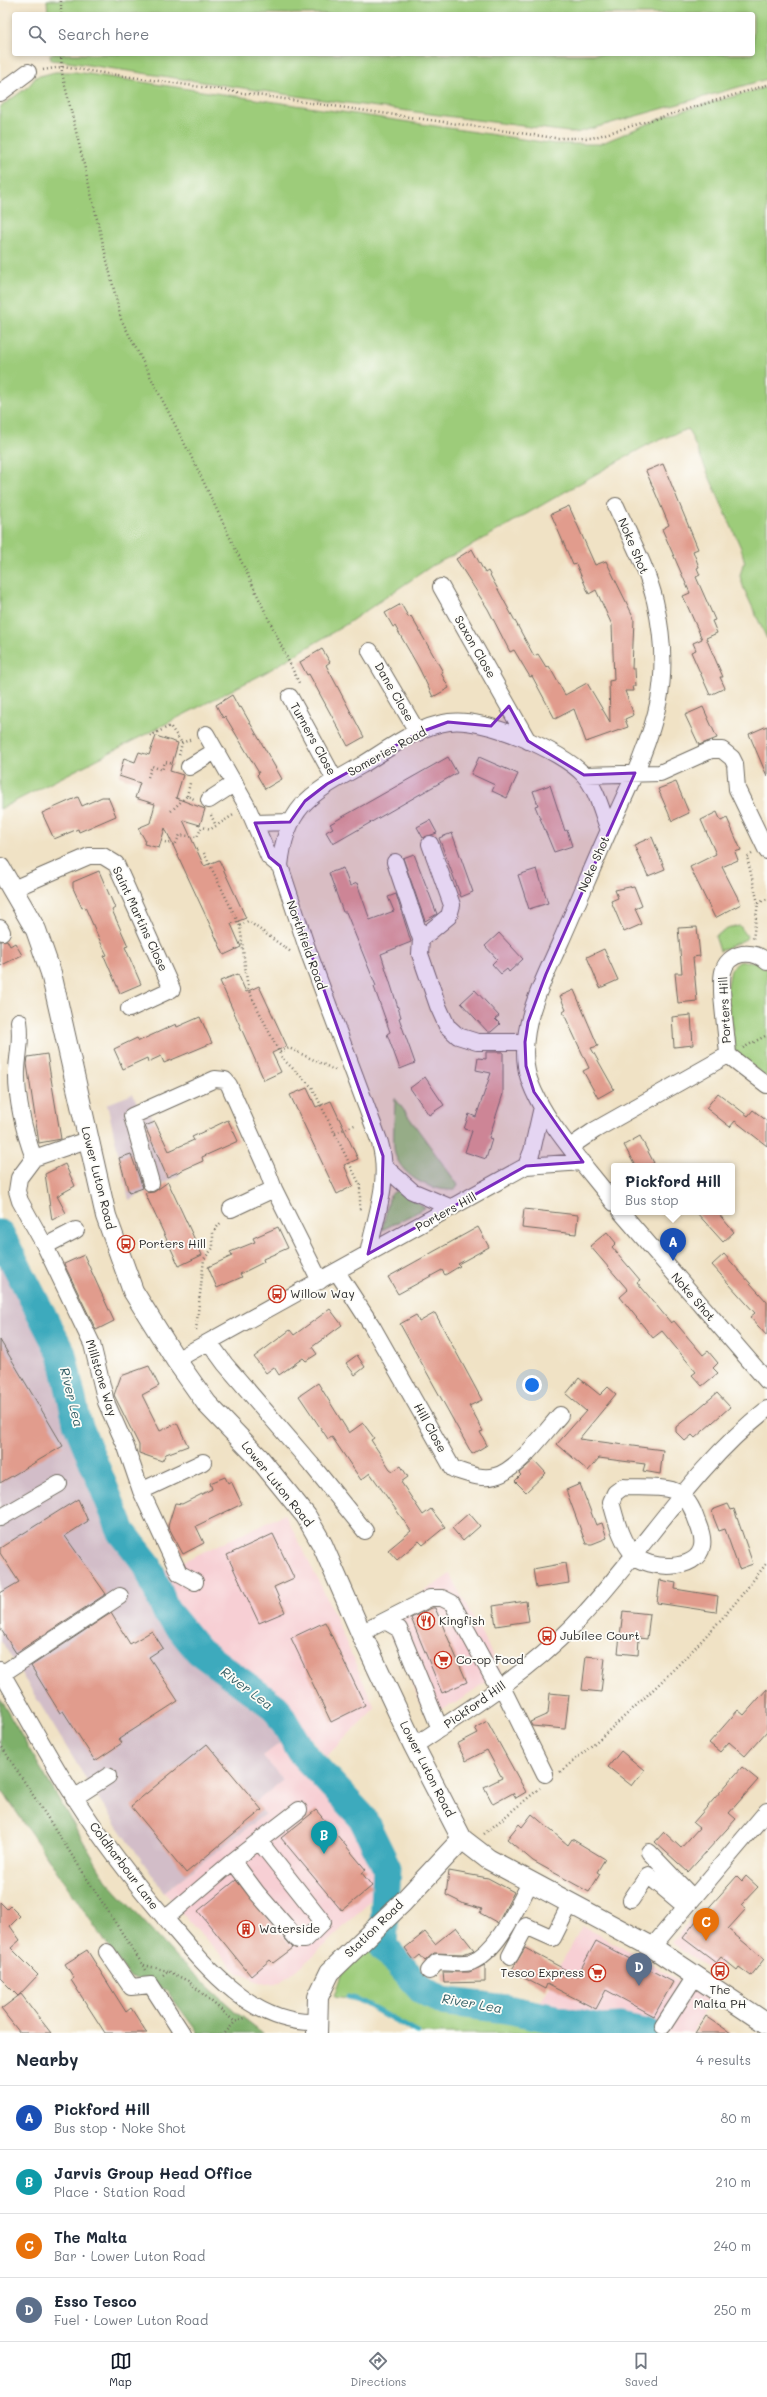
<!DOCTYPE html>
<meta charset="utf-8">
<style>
:root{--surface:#fff;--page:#f6f6f7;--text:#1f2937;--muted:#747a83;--line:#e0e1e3;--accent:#111827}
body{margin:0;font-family:Mali,sans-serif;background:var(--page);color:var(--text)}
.you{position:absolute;left:532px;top:1385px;width:14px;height:14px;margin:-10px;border:3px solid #fff;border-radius:50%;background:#1a73e8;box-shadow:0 0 0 6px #1a73e833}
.badge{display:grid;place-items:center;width:26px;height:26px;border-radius:50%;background:var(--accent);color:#fff;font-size:13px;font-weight:700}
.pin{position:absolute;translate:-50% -33px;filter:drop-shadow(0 1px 2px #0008)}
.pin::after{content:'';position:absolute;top:21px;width:14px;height:12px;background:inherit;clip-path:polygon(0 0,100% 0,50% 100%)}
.popup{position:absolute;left:611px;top:1163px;width:124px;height:52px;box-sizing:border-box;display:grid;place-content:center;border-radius:4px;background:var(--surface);filter:drop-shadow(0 1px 3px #0005);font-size:13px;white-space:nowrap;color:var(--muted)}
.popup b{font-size:15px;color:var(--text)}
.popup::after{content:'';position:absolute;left:50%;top:100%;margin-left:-8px;border:8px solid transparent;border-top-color:var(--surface)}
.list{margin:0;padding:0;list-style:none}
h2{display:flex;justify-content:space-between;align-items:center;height:52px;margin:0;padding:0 16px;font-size:17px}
h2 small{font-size:13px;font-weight:400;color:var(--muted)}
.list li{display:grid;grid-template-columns:26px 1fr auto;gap:12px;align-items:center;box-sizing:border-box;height:64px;padding:0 16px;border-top:1px solid var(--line)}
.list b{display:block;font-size:15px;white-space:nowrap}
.list p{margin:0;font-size:13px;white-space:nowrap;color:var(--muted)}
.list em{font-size:13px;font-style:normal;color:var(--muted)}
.icon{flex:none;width:22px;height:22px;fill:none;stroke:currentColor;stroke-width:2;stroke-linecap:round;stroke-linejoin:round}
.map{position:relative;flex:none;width:767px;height:2033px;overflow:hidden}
.search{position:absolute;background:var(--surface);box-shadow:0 2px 6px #0003;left:12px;right:12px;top:12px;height:44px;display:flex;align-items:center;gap:10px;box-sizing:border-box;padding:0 14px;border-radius:4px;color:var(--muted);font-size:15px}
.sheet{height:308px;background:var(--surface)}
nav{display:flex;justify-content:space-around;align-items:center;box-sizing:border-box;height:56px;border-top:1px solid var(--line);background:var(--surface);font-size:11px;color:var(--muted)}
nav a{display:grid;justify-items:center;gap:2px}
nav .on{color:var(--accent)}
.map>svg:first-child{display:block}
</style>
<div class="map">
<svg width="767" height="2033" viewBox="0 0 767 2033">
<rect width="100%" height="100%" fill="#fdfcf7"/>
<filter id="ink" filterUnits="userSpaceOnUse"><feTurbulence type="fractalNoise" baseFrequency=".025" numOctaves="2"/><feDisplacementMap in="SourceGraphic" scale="8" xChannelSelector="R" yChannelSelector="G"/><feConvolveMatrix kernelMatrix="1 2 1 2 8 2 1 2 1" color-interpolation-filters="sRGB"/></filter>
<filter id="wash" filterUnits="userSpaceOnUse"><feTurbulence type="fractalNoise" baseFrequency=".012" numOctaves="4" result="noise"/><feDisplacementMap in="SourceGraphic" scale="16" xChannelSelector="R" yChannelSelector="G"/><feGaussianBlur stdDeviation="0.9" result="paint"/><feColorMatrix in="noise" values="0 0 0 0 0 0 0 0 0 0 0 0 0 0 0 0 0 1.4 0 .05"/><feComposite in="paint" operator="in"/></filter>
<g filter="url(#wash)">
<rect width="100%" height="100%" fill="#f0e2c5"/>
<path fill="#f7cfd4" d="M285,1514L324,1592L375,1708L326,1757L274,1693L217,1654L188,1624L160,1572Z
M450,1574L501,1671L454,1704L426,1715L384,1620Z
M288,1737L315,1775L348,1814L369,1849L377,1868L378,1884L374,1898L313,1956L287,1978L277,1983L266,1984L256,1981L237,1972L192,1925L164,1892L265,1814L256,1802L263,1756Z
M702,1907L742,1940L715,1973L672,1943Z
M582,1926L651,1963L711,2002L691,2033H660L649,2024L633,2018L584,2016L537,2007Z"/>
<path fill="#d2bdc8" d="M133,1094L138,1105L145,1102L180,1175L129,1200L107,1104Z
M0,1253L56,1357L68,1426L115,1534L136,1558L158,1613L196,1658L288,1737L263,1756L283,1780L256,1802L265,1814L164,1892L94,1792L0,1639Z"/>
<path fill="#9dcc7a" stroke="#647c52" d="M47,0H767V79L576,133L324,100L61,61L51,60L50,54H753V14H48Z
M55,72H75L555,144H600L674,113L767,87V639L744,589L740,576L743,564L745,563L741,548L688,429L651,443L622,459L464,550L433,565L345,625L263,674L0,809V107L28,87L36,77Z
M740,926L747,936L746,939L720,951L715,936L731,927Z
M749,961L760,964L767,970V1078L735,1052L727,991L731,969L739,962Z
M395,1098L458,1185L455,1190C431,1191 403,1178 395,1154C392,1143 395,1112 395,1098Z
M396,1191H400L425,1208L382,1230L390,1195Z
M374,1941L382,1958L396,1968L409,1985L425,1999L441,2005L481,2008L553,2022L578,2030L605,2033H418L356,1999L334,1996L341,1975Z"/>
<path fill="#7eb06a" stroke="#546e4a" d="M0,1699L106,1880L178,1959L236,2012L263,2033H198L167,1991L128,1975L0,1788Z"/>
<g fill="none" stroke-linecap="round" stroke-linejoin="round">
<path stroke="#3eaabd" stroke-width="5" d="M348,1997L356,1999L418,2033"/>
<path stroke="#3eaabd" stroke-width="29" d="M0,1234L62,1354L77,1422L122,1532L147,1564L166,1611L199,1651L276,1708L303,1754L362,1817L387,1868L383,1946L421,1989L442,2001L506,2009L600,2028L620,2027L648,2033"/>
</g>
<g id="blocks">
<path fill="#e19c8d" d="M663,464L698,549L693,551L699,567L697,568L700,575L696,577L715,620L712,621L717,633L706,638L723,677H720L725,688L710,695L691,652L696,650L693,643L702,639L683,596L690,593L662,529L669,525L646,471Z
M569,506L595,565L606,561L634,618L632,669H635L636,686H633L634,691H625L634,715L625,719L628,727L586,742L574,709L555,719L532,676L530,677L514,650L510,652L488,609L456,559L472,549L485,573L488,571L534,656L538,654L546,667L549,666L565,695L587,683L610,722L609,681L614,680L612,625L596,590L589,594L576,564L573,565L551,514Z
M401,604L409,618L411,616L443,672L441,673L449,688L433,697L419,668L395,626L393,627L385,613Z
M322,649L330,662L326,665L364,737L348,746L309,674L307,675L300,662Z
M232,695L239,708L241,707L282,779L265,789L257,775L259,773L225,716L223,718L216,705Z
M703,707L717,738L699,745L685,715Z
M767,726V776L749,734Z
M156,736L178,743L170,771L183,775L176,798L205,809L200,825L183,820L204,866L219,860L246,918L231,924L241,947L224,955L165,828L159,848L144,844L145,840L138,828L150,823L155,804L135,798L140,783L119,776L124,758L135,762L139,752L149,755Z
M448,757L457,773L333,844L326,832L333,828L330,824Z
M479,757L518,774L507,798L492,791L495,785L471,774Z
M676,782L689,813L672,821L658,789Z
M550,785L565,831L567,830L572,846L554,852L535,806L538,805L533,791Z
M78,797L82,806L102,797H108L116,816L79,832L78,829L54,839L42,813Z
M717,812L721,821L727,818L741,850L735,852L738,860L722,867L741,904L715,918L690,867L716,854L701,820Z
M430,820L437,833L423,838L417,827Z
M452,833L473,892L461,897L439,838Z
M652,837L665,869L648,876L634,845Z
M414,854L437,914L425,921L403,858Z
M343,868L350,886L357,883L370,920L394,911L388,897L396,894L411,942L381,954L401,1017L399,1018L415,1063L400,1069L387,1034L390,1032L374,987L376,986L346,912H343L329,873Z
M537,869L548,903L529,909L518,875Z
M99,871L115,908L112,910L128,946L125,947L141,984L120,993L104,956L107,955L101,943L85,907L82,908L73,888V882Z
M634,886L642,906L635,909L642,924L624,932L611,901L618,898L615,890Z
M697,927L700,956L693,957L697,1001L678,1003L675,973H682L678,928Z
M499,933L523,959L509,972L507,969L501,974L492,964L497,959L485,946Z
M7,940L10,946L15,943L22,955L0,966V941Z
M604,949L618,980L600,988L587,957Z
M238,974L246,992L259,986L287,1046L272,1053L281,1072L264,1080L220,981Z
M475,990L499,1016L495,1019L500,1024L491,1032H488L461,1003Z
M574,990L598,1046L591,1048L614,1089L598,1098L583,1071L589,1068L563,1012L566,1010L560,996Z
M691,1015L693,1045L674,1047L672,1017Z
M200,1017L212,1043L164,1063L161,1056L148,1062L147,1058L123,1069L114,1049L137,1038L139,1041L176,1024L177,1027Z
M486,1052H503V1094L489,1138L492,1139L486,1159L465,1152L472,1131L464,1129L469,1114L476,1117L491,1073L476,1070L478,1058L486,1059Z
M47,1054L61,1139L39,1143L27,1064L28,1057Z
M425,1077L444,1105L429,1115L410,1088Z
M307,1088L316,1107L331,1101L358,1159L344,1165L353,1186L337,1194L290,1095Z
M718,1093L748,1116L753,1110L767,1121V1146L735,1121L730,1127L706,1108Z
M228,1120L238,1141L202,1157L203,1161L167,1177L145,1126L155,1122L169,1151L194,1140L192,1137Z
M640,1136L654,1163L647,1166H635L624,1145Z
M131,1154L143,1188L129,1193L119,1158Z
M65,1164L75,1186L57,1196L66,1213L52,1220L45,1174Z
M168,1182L202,1255L179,1266L145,1193L154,1192Z
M524,1209L578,1215L576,1234L522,1228Z
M696,1212H717L734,1232L723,1242Z
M278,1227L288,1248L263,1259L264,1262L240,1274L242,1277L217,1288L208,1267L232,1256L230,1252L255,1242L253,1238Z
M478,1227L489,1247L458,1264L460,1266L445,1275L442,1270L398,1294L388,1277Z
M607,1232L616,1243L612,1247L640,1280L637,1282L671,1323L674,1321L703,1355L708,1351L718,1363L713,1368L718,1373L702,1386L692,1375L696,1372L662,1331L653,1338L620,1297L628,1290L590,1246Z
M724,1254L767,1302V1336L750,1317L755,1313L712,1265Z
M84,1255L114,1321L96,1330L64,1264Z
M330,1309L342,1325L312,1347L317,1354L306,1361L303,1358L279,1375L274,1367L266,1373L254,1357L290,1330L294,1335Z
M435,1313L482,1400L469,1406L483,1431L480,1432L487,1445L472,1454L400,1324L416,1315L419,1322Z
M0,1340L63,1446L0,1483Z
M357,1355L365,1367L355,1375L346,1363Z
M149,1366L159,1386L142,1395L160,1431L177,1423L188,1446L166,1454L162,1461L139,1453V1445L114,1395L121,1376Z
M579,1378L600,1395L608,1387L616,1394L579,1439L663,1450L660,1474L643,1471L645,1464L599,1458L588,1471L557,1444L586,1411L566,1394Z
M318,1383L349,1433L363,1423L374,1438L371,1440L390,1469L393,1471L401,1466L408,1477L401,1482L423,1515L431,1509L445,1527L423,1545L419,1541L397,1560L388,1550L411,1531L370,1473L361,1480L332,1437L328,1439L299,1396Z
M717,1393L730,1407L695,1438L692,1435L685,1441L676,1432V1427Z
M534,1460L546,1473L526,1492L515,1481L521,1475L519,1473Z
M225,1477L228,1483L231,1481L242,1504L196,1526L204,1543L183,1554L168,1526L175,1503L182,1504L212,1489L210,1483Z
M580,1484L596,1525L602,1523L607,1538L592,1544H586L566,1490Z
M78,1499L88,1521L65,1536L106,1594L16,1653L0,1628V1593L19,1582L0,1553V1548Z
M728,1504L731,1510L734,1509L753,1564L739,1569L725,1529L719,1531L713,1516L712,1510Z
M469,1513L480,1526L463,1541L452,1528Z
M273,1534L294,1578L274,1587L285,1612L259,1623L227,1555Z
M566,1563L569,1583L536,1588L533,1569Z
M660,1580L676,1583L675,1589L718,1596L716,1612L657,1603Z
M526,1601L529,1621L496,1626L493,1606Z
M432,1608H435L467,1682L442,1693L411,1618Z
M623,1611L650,1614L647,1639L639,1638L638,1655L618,1653Z
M111,1613L130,1644L152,1631L163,1648L149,1657L178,1701L119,1739L122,1743L95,1761L63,1711L60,1713L31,1666Z
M325,1622L365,1705L331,1722L291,1638Z
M586,1656L605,1658L601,1692L582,1690Z
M767,1689V1731L745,1756L729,1742L720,1752L709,1743L738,1710L744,1715Z
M550,1693L569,1695L565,1729L532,1726L530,1722L548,1714Z
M487,1721L526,1792L516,1798L513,1793L493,1804L484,1787L502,1778L487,1750L466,1761L457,1744L478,1733L475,1728Z
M207,1744L262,1810L186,1873L131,1806Z
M621,1751L644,1770L632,1786L608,1767Z
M742,1767L758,1780L729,1813L736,1819L688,1872L655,1842L664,1832L681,1848L699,1828L693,1823Z
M316,1810L366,1870L362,1873L372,1886L342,1911L281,1838Z
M532,1814L568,1845L572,1839L605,1859L597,1872L600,1874L589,1892L533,1861L507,1839L519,1824L522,1827Z
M449,1871L488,1878L514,1892L498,1923L480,1913L482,1909L464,1904L446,1895Z
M737,1876L742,1881L746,1876L758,1887L741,1905L746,1909L728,1929L764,1959L751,1976L739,1967L737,1970L721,1957L716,1963L683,1938L702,1913L703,1914Z
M236,1880L293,1948L273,1963L270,1960L251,1976L198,1911Z
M0,1902L7,1909L10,1906L20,1916L10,1926L20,1940L11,1948L38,1975L18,1996L0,1978Z
M456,1927L474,1950L463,1954L434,1953L425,1961L420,1955L414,1960L405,1948L425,1932L435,1944Z
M596,1941L673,1982L654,2016L606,1990L596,2009L547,1984L545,1989L511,1971L525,1948L577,1976Z
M87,1950L126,2012L131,2008L147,2033H105L71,1980L74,1978L65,1964Z
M485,1965V1982L444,1983L443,1972H469Z
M21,1994L37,2015L51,2033H20L1,2009Z
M706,2016L731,2033H695Z"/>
</g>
</g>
<g filter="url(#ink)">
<use href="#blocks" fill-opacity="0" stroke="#706b61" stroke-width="1"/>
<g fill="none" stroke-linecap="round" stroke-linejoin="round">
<defs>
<path id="minor" d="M0,93L28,72
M441,587L528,741
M370,651L418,733
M290,697L335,780
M206,734L247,806L269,857L280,866L307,948L380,1143C391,1181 375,1217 368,1254
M189,767L215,751
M584,775L660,773L711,750H722L732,758L735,764L737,789L767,851
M209,800L235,783
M255,823L290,822
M395,862L421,939L420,954L438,1006L447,1026L458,1036L477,1042H525
M280,866C286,804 313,793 362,765C388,749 418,726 449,722C483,717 561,750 584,775C597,789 602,813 609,830
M13,889L89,856H103L116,864L172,989L129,1009
M0,928L2,932
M421,939L449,916L452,905L430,844
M767,962C760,955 751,953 742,954C732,956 725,963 723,972C719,990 727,1035 728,1055L767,1085
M19,1021C22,1041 18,1051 17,1070C16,1098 24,1132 34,1158
M87,1140L34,1158L19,1178L17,1191L20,1201L45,1246L92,1344L106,1402L126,1447L141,1491L179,1573L195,1582
M570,1147L595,1130L728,1055
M526,1166L532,1151L542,1107
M385,1167L412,1191L452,1208
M151,1183L132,1116L215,1079L225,1080L229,1085L267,1170L274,1189
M614,1203C587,1167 532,1110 526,1066C520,1024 543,981 560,943C577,905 593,866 610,828C629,787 650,744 659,700C665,669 662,632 655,601C647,568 630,537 616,506
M231,1209L274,1189L320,1281
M621,1212L767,1381
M45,1246L76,1230
M337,1272L372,1326L453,1469C466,1473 481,1480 495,1476C517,1471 545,1432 560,1415
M209,1342L225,1364L311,1464L365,1531
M176,1360L526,1166L583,1162
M623,1487C638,1488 657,1486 672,1490C684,1494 691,1505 695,1516C698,1525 704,1536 702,1546C698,1572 648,1570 634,1555C621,1542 616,1520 611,1502L615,1493Z
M141,1491L203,1462
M0,1518L59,1484
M387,1622L399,1629L440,1729
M361,1633L430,1598H442L452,1603L499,1689
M0,1670C25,1712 48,1757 75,1798C103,1842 135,1883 169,1923C206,1967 253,2025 316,2022
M2,1674L120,1596
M502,1687L545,1774
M414,1746C469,1709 526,1674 573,1626C640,1557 691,1468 767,1409
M74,1798L108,1776
M649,1852L692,1897
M233,1861L257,1893L298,1940H305L323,1922L259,1841
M631,1900L648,1875L685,1906
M165,1919L233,1861L299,1810
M652,1947L767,1811
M107,1952L131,1987L151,1985L182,2033
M510,1956L526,1926L553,1938L570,1904
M429,1971L437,1962C447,1962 462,1965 471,1962C498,1951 517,1907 530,1883
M663,2026L696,1975"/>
<path id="major" d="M0,868L36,930L51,973L106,1216L133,1291L176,1360L207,1404L259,1458L306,1516L322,1544L361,1633L414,1746L462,1839L488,1859L652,1947L767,2024
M317,2033L318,1997L330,1972L403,1902L462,1839"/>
</defs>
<use href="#minor" stroke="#706b61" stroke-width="18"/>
<use href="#major" stroke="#706b61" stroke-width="22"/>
<path stroke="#706b61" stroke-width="2.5" stroke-dasharray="1 3" stroke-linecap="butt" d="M61,14V0
M61,54L62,73L121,319L196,466L299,683
M43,70L62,67L555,138H592L767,85
M150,736L170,726L182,743
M179,755L182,743L192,739
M148,777L152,766L162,770L165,762L174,764
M187,796L190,783
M171,811L187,796L194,799
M211,815L216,826
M165,842L175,845L180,835L197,837L202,827L211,829L235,814
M204,853L240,926L248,989L282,1058L312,1087L360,1185V1212
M752,854L747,857L758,903L753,939
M758,903L767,899
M240,926L248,921L291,952
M743,1048L767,1035
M280,1052L289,1048L337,1071
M335,1133L357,1124
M196,1330L204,1259L213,1248V1232L222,1221
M0,1744L146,1970
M560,1772C619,1724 674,1672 725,1615C740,1598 753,1580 767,1563
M484,1834L540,1788
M144,1965L168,1971
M163,1975L168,1971L188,1981L235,2022
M225,2033L235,2022L245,2018"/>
<use href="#minor" stroke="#fff" stroke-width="16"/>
<use href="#major" stroke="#fff" stroke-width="20"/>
</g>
</g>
<path fill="#7b2cbf" fill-opacity="0.2" stroke="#7b2cbf" stroke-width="3" stroke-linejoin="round" d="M509,706L528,741L584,775L635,773L546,974L528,1022L525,1042L526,1066L534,1092L583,1162L526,1166L368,1254L382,1194L383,1156L280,866L269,857L255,823L290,822L305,801L327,784L418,733L448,722L491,726Z"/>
<defs>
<symbol id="bus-ring" viewBox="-11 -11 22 22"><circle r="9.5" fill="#fdfcf7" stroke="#c8321e" stroke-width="1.5"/><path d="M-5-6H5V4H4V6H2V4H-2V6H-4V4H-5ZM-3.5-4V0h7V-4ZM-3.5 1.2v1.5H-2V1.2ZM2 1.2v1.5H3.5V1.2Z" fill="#c8321e"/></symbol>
<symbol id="restaurant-ring" viewBox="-11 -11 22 22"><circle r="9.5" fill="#fdfcf7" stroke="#c8321e" stroke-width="1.5"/><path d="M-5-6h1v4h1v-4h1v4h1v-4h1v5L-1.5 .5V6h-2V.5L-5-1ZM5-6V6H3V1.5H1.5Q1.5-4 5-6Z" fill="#c8321e"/></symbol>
<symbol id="supermarket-ring" viewBox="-11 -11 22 22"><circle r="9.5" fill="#fdfcf7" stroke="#c8321e" stroke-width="1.5"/><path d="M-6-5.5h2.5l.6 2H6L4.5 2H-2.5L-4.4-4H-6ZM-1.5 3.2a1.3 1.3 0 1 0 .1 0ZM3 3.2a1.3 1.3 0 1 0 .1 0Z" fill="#c8321e"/></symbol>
<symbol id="building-ring" viewBox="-11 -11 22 22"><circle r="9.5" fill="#fdfcf7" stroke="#c8321e" stroke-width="1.5"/><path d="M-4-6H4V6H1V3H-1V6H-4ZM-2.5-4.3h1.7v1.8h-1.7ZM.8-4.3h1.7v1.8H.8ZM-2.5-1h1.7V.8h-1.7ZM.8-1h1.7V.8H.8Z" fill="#c8321e"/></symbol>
</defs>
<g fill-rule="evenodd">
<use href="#bus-ring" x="116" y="1234" width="20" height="20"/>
<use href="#bus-ring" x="267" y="1284" width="20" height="20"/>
<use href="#restaurant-ring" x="416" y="1611" width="20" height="20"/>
<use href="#bus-ring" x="537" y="1626" width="20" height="20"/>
<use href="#supermarket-ring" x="433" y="1650" width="20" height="20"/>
<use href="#building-ring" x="236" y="1919" width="20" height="20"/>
<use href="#bus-ring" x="710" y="1961" width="20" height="20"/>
<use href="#supermarket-ring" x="587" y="1963" width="20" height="20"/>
</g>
<g text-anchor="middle" stroke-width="3.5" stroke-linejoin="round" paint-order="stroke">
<g font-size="12" fill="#2b2b2b" stroke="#fdfcf7">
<text transform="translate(633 546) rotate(67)" y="4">Noke Shot</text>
<text transform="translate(475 647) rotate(60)" y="4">Saxon Close</text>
<text transform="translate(394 692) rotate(60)" y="4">Dane Close</text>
<text transform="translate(313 739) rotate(61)" y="4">Turners Close</text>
<text transform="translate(387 752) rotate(-29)" y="4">Someries Road</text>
<text transform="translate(594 864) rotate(-66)" y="4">Noke Shot</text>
<text transform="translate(140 919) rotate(65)" y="4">Saint Martins Close</text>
<text transform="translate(306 945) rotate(70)" y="4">Northfield Road</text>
<text transform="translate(725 1010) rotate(-93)" y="4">Porters Hill</text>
<text transform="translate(98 1178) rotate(76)" y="4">Lower Luton Road</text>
<text transform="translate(446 1212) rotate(-29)" y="4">Porters Hill</text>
<text transform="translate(693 1297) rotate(49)" y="4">Noke Shot</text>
<text transform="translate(101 1378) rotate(73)" y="4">Millstone Way</text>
<text transform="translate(430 1428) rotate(61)" y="4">Hill Close</text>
<text transform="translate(277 1484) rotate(51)" y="4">Lower Luton Road</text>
<text transform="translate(475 1705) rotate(-35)" y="4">Pickford Hill</text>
<text transform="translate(427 1769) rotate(63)" y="4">Lower Luton Road</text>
<text transform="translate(124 1866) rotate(53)" y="4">Coldharbour Lane</text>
<text transform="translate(374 1929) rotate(-44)" y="4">Station Road</text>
</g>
<g font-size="12" fill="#2b2b2b" stroke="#fdfcf7" text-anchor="start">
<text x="139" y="1248">Porters Hill</text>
<text x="290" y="1298">Willow Way</text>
<text x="439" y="1625">Kingfish</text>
<text x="560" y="1640">Jubilee Court</text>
<text x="456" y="1664">Co-op Food</text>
<text x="259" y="1933">Waterside</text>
<text x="584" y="1977" text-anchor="end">Tesco Express</text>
<text x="720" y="1994" text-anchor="middle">The<tspan x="720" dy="14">Malta PH</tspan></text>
</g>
<g font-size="13" font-style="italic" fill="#335e65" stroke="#fdfcf7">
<text transform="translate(72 1397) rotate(76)" y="5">River Lea</text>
<text transform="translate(247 1688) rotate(37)" y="5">River Lea</text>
<text transform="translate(472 2003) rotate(10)" y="5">River Lea</text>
</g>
</g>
</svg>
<div class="you"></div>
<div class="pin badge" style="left:673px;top:1261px;background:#1a4fb4">A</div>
<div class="popup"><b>Pickford Hill</b>Bus stop</div>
<div class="pin badge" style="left:324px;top:1854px;background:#0f9aa8">B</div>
<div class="pin badge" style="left:706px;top:1941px;background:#e8710a">C</div>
<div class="pin badge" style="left:639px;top:1986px;background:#5c6f8a">D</div>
<div class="search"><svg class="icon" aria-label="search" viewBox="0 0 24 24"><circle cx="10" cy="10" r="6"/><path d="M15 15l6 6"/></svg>Search here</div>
</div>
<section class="sheet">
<h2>Nearby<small>4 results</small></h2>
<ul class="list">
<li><span class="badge" style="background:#1a4fb4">A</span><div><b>Pickford Hill</b><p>Bus stop · Noke Shot</p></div><em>80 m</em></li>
<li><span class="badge" style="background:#0f9aa8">B</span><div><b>Jarvis Group Head Office</b><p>Place · Station Road</p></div><em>210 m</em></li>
<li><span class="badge" style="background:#e8710a">C</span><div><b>The Malta</b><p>Bar · Lower Luton Road</p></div><em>240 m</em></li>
<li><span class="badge" style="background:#5c6f8a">D</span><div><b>Esso Tesco</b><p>Fuel · Lower Luton Road</p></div><em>250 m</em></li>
</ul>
</section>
<nav>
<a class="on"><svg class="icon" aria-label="map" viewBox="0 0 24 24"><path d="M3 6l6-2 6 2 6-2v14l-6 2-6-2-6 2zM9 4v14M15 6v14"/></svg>Map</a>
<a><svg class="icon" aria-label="directions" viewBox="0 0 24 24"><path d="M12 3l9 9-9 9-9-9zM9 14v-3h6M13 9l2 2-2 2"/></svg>Directions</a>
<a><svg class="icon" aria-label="saved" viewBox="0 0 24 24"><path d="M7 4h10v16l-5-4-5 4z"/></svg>Saved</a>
</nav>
